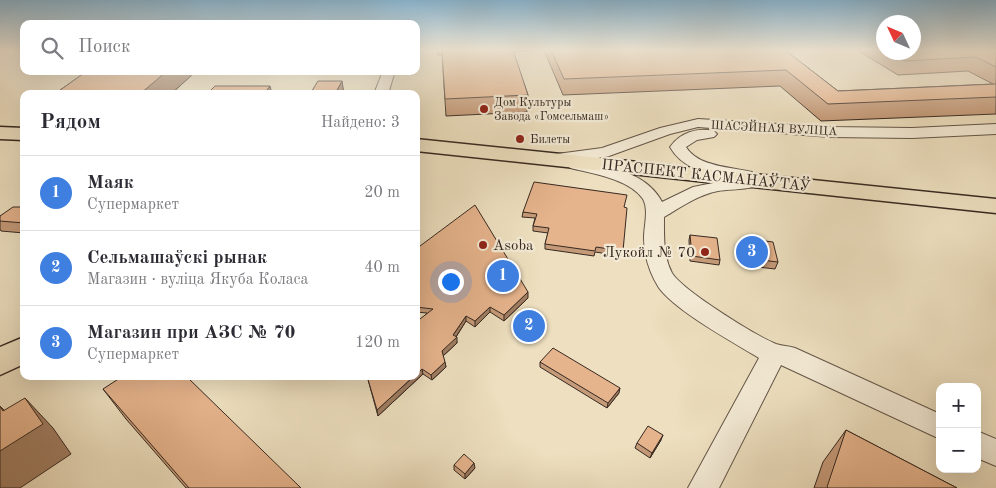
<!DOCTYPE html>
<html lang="ru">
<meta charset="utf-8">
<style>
:root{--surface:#fff;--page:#f7f7f7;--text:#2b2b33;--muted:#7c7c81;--line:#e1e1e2;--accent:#2563eb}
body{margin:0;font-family:"Old Standard TT",serif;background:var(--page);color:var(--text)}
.controls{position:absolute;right:15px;bottom:15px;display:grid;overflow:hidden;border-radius:10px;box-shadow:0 5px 20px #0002}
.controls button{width:45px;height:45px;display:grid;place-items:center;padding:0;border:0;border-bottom:1px solid var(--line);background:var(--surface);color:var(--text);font:25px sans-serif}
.compass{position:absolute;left:876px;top:15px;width:45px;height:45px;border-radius:50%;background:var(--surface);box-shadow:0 5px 20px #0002;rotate:314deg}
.you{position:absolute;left:450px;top:281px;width:18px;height:18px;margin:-12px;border:4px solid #fff;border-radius:50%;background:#1a73e8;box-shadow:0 0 0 8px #1a73e833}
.badge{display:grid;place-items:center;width:32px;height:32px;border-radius:50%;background:var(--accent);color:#fff;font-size:16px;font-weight:700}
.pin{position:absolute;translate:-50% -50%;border:2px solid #fff;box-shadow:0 1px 5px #0006}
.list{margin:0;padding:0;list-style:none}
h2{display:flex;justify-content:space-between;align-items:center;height:65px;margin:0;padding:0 20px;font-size:21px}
h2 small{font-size:16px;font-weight:400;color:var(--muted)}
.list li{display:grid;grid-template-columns:32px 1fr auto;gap:15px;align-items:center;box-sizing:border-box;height:75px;padding:0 20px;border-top:1px solid var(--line)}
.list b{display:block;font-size:19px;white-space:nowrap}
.list p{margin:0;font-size:16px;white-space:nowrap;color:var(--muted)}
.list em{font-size:16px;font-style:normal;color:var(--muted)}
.icon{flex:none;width:28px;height:28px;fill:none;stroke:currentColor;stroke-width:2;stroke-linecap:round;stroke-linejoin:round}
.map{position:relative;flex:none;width:996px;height:488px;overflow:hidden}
.search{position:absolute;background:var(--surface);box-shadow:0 5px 20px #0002;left:20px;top:20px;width:400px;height:55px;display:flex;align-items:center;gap:12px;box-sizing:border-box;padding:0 18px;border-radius:10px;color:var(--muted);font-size:19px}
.panel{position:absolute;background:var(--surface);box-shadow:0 5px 20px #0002;left:20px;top:90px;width:400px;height:290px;border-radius:10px}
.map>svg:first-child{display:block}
</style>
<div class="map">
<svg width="996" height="488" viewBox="0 0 996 488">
<rect width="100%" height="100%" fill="#eddfbf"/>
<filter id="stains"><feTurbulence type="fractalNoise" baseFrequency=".004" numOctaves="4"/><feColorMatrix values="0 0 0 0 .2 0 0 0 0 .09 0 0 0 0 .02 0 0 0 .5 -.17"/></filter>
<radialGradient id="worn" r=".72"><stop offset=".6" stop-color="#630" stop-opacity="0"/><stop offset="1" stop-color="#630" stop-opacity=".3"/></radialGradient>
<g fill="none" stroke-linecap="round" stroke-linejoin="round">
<defs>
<path id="minor" d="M383,71H395L388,94H374Z
M698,119L830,127L912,128L996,124V134L912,138L830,137L698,127L670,134L609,156L582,161C611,167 647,173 662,202L693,187L733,179C709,174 683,170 670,147C680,133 697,127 714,131L717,134L714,137L697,140L686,147C698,167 732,167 752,172L755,176L752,179L756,183L753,187C742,190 729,189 718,191C698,195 681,207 664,217C664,236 663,256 672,273C682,290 756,336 776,344C782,346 789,346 795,348L940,414V439L781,365L719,488H688L759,358C733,342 677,312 659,288C649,272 644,256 644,237C644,226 649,210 643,199C630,179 591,173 570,168L568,164L569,162H551L549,159L551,156L557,154L602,148L660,128Z
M977,431L996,439V466L977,458Z"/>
<path id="major" d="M0,127L24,128V140L0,139Z
M416,139L996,199V213L416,151Z
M24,337V364L0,375V347Z"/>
</defs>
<use href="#minor" stroke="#645648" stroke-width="2"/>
<use href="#major" stroke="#372921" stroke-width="3"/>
<use href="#minor" fill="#f3ead5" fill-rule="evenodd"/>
<use href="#major" fill="#eddfbf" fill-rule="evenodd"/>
</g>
<path fill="#c59a78" stroke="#372921" d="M437,50H542L513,52L528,95L527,112L446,116L442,55H438Z
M544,50H785L838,91L993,84L968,71L898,75L857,50H884V52L996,50V114L821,121L780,86L563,95Z
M87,71H192L193,74L171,94H56V93Z
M24,207V233L1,231L0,229V216Z
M624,207L623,251L622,256L595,252L594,256L545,249V244L548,233L533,231V226L535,218L522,217L523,212Z
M690,235L720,260L719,265L690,261L689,240Z
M748,239L778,262L775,269L749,266L746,246Z
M416,249L528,298L504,321L490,312L475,327L466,321L456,337L457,343L443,356L446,367L432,380L423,374L378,416L367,376L427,313L416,312Z
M540,362L619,393L607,408L540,367Z
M103,389L301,488H186L126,419Z
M846,430L957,488H814L823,462Z
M661,440L650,458L635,448L637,443Z
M454,465L475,468L465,479L454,470Z"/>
<path fill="#a07d62" stroke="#372921" d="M164,71H192L193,74L171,94H140Z
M342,81L344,94H335Z
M270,86L272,94H264Z
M528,292V298L504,321V315Z
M490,307V312L475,327V321Z
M466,316V321L454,340L457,337V343L443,356L442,351Z
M445,362L446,367L432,380L431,375Z
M422,369L423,374L378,416L377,410L414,376H416V375Z
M620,388L619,393L607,408L608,403Z
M25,398L53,428L71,454L20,488H0V451L3,411L0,406L28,434Z
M663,435L661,440L650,458L652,453Z
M474,463L475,468L465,479V474Z"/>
<path fill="#e5b38c" stroke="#372921" d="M442,50H513L528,95L445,99Z
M551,50H785L838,91L996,84V97L828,104L786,70L564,79Z
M914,50H996V67L976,57L904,61L890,52H914Z
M87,71H167L140,94L56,93Z
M318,81H342L335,94H310Z
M215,86H270L264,94H207Z
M534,182L627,195L624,207L627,208L623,251L596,247L595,251L545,244L549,228L533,226L537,214L523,212Z
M475,205L528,292L504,315L490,307L475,321L466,316L453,335L457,337L442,351L445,362L431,375L422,369L416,375V322L433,309L416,307V249Z
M13,207H24V223L0,221V216Z
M690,235L717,238L720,260L692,256Z
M748,239L773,242L778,262L752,259Z
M553,348L620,388L608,403L540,362Z
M123,376H186L301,488H189L103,389Z
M367,376H414L377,410Z
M25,398L43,424L0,451V406L3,411Z
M648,426L663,435L652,453L637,443Z
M846,430L957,488H828L827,487Z
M464,454L474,463L465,474L454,465Z"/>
<linearGradient id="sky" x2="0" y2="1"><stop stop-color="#89b7d4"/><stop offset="0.42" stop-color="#f7f1e2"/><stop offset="1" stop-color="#f7f1e2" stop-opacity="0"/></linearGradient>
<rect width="996" height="119" fill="url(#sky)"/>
<g fill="#8f2418" stroke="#f3ead5" stroke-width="2">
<circle cx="484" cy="109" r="5"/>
<circle cx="520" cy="139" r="5"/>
<circle cx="483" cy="245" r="5"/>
<circle cx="705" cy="252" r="5"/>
</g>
<g text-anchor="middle" stroke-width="4.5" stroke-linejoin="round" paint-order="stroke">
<g font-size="12" fill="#372921" stroke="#f3ead5" text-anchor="start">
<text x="494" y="106">Дом Культуры<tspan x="494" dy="14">Завода «Гомсельмаш»</tspan></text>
<text x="530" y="143">Билеты</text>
</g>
<g font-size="12" fill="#372921" stroke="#f3ead5">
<text transform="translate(774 128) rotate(3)" y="4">ШАСЭЙНАЯ ВУЛІЦА</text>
</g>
<g font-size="15" fill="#372921" stroke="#f3ead5">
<text transform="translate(706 175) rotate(6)" y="5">ПРАСПЕКТ КАСМАНАЎТАЎ</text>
</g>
<g font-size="15" fill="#372921" stroke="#f3ead5" text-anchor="start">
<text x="493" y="250">Asoba</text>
<text x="695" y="257" text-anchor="end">Лукойл № 70</text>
</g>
</g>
<rect width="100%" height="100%" filter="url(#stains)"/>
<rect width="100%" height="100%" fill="url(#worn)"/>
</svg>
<div class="controls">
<button>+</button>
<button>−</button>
</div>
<svg class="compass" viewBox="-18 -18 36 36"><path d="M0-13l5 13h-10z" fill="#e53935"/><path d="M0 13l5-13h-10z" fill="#7c7c81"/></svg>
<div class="you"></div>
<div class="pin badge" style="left:503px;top:276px;background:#3f7fe0">1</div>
<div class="pin badge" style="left:529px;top:326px;background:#3f7fe0">2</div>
<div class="pin badge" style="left:752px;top:252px;background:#3f7fe0">3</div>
<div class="search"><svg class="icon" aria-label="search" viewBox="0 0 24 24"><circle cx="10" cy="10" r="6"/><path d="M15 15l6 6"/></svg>Поиск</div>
<section class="panel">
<h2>Рядом<small>Найдено: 3</small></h2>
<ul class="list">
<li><span class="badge" style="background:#3f7fe0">1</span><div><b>Маяк</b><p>Супермаркет</p></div><em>20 m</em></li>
<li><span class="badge" style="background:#3f7fe0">2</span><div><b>Сельмашаўскі рынак</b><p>Магазин · вуліца Якуба Коласа</p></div><em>40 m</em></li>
<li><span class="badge" style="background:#3f7fe0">3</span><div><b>Магазин при АЗС № 70</b><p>Супермаркет</p></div><em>120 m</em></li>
</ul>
</section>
</div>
